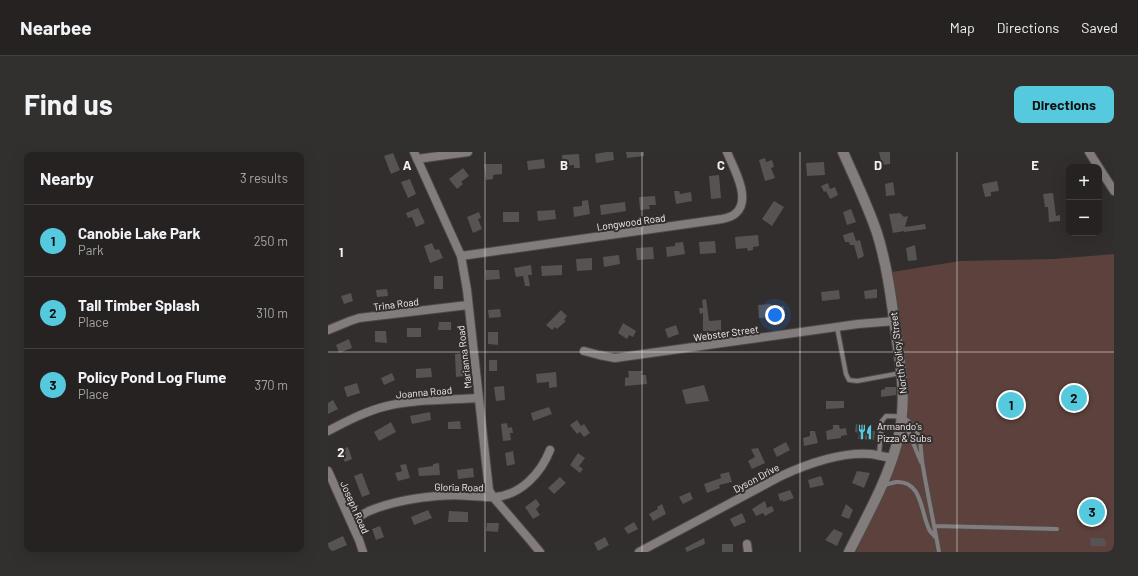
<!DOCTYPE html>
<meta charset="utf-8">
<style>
:root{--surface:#262222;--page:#322f2f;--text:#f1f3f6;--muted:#a4a4a5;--line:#423f40;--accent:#55cade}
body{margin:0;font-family:Barlow,sans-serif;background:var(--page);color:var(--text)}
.controls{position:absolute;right:12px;top:12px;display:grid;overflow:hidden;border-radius:8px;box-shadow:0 4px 16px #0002}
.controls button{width:36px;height:36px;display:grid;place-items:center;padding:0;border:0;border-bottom:1px solid var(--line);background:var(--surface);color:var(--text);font:20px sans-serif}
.you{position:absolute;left:447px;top:163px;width:14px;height:14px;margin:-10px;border:3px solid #fff;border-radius:50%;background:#1a73e8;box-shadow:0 0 0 6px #1a73e833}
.badge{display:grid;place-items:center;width:26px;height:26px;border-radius:50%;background:var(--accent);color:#111;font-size:13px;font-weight:700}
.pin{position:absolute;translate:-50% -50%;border:2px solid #fff;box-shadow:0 1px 4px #0006}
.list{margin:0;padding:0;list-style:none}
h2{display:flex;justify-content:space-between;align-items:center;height:52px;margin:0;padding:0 16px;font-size:17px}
h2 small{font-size:13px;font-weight:400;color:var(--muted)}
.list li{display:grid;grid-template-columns:26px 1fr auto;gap:12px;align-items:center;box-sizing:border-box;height:72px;padding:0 16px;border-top:1px solid var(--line)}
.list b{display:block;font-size:15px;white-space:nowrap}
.list p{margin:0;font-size:13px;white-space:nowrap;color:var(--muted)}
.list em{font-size:13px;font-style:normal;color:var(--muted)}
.map{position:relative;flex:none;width:786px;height:400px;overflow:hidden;border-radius:8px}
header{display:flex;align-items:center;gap:24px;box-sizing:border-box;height:56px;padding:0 20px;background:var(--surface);border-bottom:1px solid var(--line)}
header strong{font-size:19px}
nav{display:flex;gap:22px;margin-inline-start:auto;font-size:14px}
.intro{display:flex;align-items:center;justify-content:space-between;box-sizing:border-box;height:96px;padding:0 24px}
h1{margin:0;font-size:28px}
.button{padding:10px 18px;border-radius:8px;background:var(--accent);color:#111;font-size:14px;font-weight:700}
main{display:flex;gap:24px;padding:0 24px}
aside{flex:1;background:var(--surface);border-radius:8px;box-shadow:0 4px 16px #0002}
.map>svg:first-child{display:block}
</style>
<header>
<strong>Nearbee</strong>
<nav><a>Map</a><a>Directions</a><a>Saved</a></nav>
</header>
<div class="intro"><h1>Find us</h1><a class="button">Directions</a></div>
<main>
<aside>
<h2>Nearby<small>3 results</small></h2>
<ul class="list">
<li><span class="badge">1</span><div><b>Canobie Lake Park</b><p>Park</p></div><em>250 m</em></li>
<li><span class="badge">2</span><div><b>Tall Timber Splash</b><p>Place</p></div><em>310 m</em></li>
<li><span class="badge">3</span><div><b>Policy Pond Log Flume</b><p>Place</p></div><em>370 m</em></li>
</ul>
</aside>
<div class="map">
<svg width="786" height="400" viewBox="0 0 786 400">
<rect width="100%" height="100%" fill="#322e2d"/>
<path fill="#5c413c" d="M786,102V400H528L561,329L579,266L580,240L564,120L632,109L726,107Z"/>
<path fill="#575352" d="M278,0H285L286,8L268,11L267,2Z
M298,0H316V4L299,6Z
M551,0H562V12L554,13Z
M65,1L72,18L63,22L56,4Z
M251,2L252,16H246V13L235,14L234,3Z
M437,6L438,10L444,8L446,15L443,16L447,26L437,29L431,8Z
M216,7L217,16L200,18L199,9Z
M496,10L497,23L479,24L478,11Z
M156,12H174V22L165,23V27L158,28Z
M135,16L141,24L133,30L135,32L129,37L121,27Z
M391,23L393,46L383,47L381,24Z
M82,27L88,42L80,46L73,30Z
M669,29L671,39L663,40V44L657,45L654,32Z
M565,30L567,43L558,44L557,32Z
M500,31L502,37L507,35L510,43L502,47L498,39L496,40L493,34Z
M346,39H351L352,42L363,40L364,49L348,52Z
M725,41L728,64L732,63V69L721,70L720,55H717L715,42Z
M327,44L328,53H321L322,57L312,58L311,45Z
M260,48L262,62L246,65L245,55L254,54V49Z
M446,49L456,55L444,74L434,67Z
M297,50L298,59L273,63L272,53Z
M90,56L97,71L88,75L84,65L80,66L78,61Z
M523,57L528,70L519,73L515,60Z
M227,58L228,67L210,69L209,59Z
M151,60L153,66L150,67L154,77L145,81L139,65Z
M175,60H191V70H175Z
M572,61L576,65L580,64L577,75L597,72L598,77L576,80V79L565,81L561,62Z
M525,80L528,89L532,88L536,104L530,107L526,93H522L521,90H517L515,83Z
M430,83L431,94L425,95V98L420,99L419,96L408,97L407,85Z
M387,89L388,101L372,102L371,90Z
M355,90L357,102L339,105L338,95L347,94V91Z
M104,91L107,98L111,97L115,106L102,111L96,94Z
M587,93L589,108L580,109L578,96Z
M325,95L326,107L309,108L308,96Z
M291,103L292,112L276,115L275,105Z
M264,106V118L249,119L248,107Z
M203,113L204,123H200L202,134H197L195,124L188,125L186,116Z
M234,113V123L214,124L213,114Z
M157,118H171L172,127L158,128Z
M106,124H115V137H106Z
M59,137L60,144L49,145L48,138Z
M549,137V146L537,147L536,139Z
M511,138L512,147L494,149L493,140Z
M23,141L25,149L16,152L13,144Z
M378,147L381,169L393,168V179H375V161L372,162L371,156H375L374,148Z
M443,152V155L456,154L457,167H450V165L431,166L430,153Z
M172,157L173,165L161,166L160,158Z
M233,158L239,164L236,168L238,169L229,177L227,175L224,178L218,173Z
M111,170H123V178H110Z
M295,171L308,179L305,185L301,183L299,187L290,181Z
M348,173L351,182L340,186L337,177Z
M79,176H93V185H79Z
M47,179H58L59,191L47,190Z
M160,180H170V193L160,192Z
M21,187L24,196L11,201L8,193Z
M136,201L137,224L128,225L127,202Z
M161,208H169V219H161Z
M103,216L104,225L88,226V217Z
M300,219H315L313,223H318L319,232L297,234V226L301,225Z
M228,220L229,235L221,236V230L209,231L208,222Z
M64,221L67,228L56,233L53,226Z
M29,231L32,241L19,245L16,235Z
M376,233L381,249L358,252L354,238Z
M176,234L177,248L168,249L166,235Z
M557,235H568V243L553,245V238L557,237Z
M5,248L10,257L0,262V251Z
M498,249H516V256L498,257Z
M221,255L224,262L205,269L203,261Z
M102,260L103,268L84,272L82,264Z
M249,268L253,274L256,272L262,281L256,285L252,280L249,282L242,273Z
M132,269L133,277H120V270Z
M63,270L68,280L51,289L46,280Z
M179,271L180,276L184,275L185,281H182L183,288L175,289L173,272Z
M528,272L537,273V278L547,279L546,288L530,287L531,281L527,280Z
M505,273H511L512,277L518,276L519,283L513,284V286L499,288L498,279L505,277Z
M482,279H487L490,291L476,294L475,286L482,284Z
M458,290L462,298L449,305L445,297Z
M20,295L24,307L17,310L12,298Z
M430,296L437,311L424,317L420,309L427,305L423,297Z
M185,299L187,312L179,314L177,301Z
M250,301L257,306L251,314L255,317L252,321L242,313Z
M111,311L112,323L91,324L90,316L105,314V312Z
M78,312L82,326L70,329L67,321L74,319L72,313Z
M145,316L146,325L130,327L129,318Z
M529,319L542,321L536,336L524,331Z
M401,320L404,330L391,333L392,336L379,341L376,332L393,326L392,322Z
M34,321L42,342L34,345L26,324Z
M493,324L496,333L482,336L480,328Z
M232,325L238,331L226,342L220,336Z
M462,338L466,346L455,350V348L452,349L450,342Z
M362,340L365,347L355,352L351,345Z
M208,347L212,353L208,357L212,363L205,367L197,355Z
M437,349L439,356L444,354L446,359L437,364L435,361L428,364L424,357Z
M773,349L777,354L760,370L757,369L754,366L758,362L755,360L762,353L765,356Z
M334,352L338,362L325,369L321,362L330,357L329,355Z
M518,352L525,358L521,367L513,364Z
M100,358L104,366L86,373L83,365Z
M121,359L140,360V370H120Z
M414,361L418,370L406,375L402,367Z
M306,370L310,377L300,382L296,376Z
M159,371H171L170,380L158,379Z
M52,374L56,385L48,388L44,377Z
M506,377L515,381L509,394L497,388Z
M15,384L19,393L3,400H0V391Z
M277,385L281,393L270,399L266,391Z
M376,386L377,392L359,400L357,396Z
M762,386H775L778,389V394H763Z
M394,392H405V400H394Z"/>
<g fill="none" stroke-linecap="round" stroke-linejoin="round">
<defs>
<path id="service" d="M509,175L518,222L521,228L529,229L573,221
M576,269L593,310
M551,303L554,269L558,264C570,264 577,264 585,274C595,286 592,301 595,315C600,344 606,372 611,400
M556,333C560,332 564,331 568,330C594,328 593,361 601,377C602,380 606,383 608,386
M606,374L729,377"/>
<path id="minor" d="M86,0L133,104L139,138L161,338L165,345L202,388L212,400
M761,0L786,39
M89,7L140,0
M133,104L394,67C399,66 405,64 408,61C424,47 405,15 399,0
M0,178L22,169L31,166L140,153
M256,199L271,203L287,206L530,172L567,169
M0,279C19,269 38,259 59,254C88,247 121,248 151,246
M0,319L31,388L35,400
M23,370C29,366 35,362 41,359C63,350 86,346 109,344C120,343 132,343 143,344C151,344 159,346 167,345C193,343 213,321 222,298
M419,392L420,400
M311,400L453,324C479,312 513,300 542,302C550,303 557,305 564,306"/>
<path id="tertiary" d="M515,0C527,27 540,54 549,81C560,116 564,153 569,189C574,222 578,249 571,283C562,324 540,362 521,400"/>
</defs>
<use href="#service" stroke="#4e4a4a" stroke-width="6"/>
<use href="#minor" stroke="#4e4a4a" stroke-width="10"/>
<use href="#tertiary" stroke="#4e4a4a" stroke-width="12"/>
<use href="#service" stroke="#827d7c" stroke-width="4"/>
<use href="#minor" stroke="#827d7c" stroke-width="8"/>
<use href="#tertiary" stroke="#827d7c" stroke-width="10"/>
</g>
<path fill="none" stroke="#f3f0ef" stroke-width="1" stroke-opacity="0.55" d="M157,0V400M314,0V400M472,0V400M629,0V400M0,200H786"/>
<defs>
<symbol id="restaurant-bare" viewBox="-9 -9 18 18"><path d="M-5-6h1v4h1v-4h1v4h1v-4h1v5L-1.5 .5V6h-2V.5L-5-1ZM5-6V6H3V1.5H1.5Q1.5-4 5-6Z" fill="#55cade" stroke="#322e2d" stroke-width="2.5" paint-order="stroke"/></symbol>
</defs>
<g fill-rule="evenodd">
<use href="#restaurant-bare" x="526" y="269" width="22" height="22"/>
</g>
<g text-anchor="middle" stroke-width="4" stroke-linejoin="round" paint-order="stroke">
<g font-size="10" fill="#f3f0ef" stroke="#322e2d">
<text transform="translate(303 70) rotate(-8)" y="4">Longwood Road</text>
<text transform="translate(68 152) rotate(-7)" y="4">Trina Road</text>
<text transform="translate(398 181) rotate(-8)" y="4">Webster Street</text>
<text transform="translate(570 201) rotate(-97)" y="4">North Policy Street</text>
<text transform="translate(136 205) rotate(-97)" y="4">Marianna Road</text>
<text transform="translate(96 240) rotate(-5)" y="4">Joanna Road</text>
<text transform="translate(428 326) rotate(-28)" y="4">Dyson Drive</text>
<text transform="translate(131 335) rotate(1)" y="4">Gloria Road</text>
<text transform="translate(27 355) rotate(66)" y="4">Joseph Road</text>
</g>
<g font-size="10" fill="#f3f0ef" stroke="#322e2d" text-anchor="start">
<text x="549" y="278">Armando's<tspan x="549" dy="12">Pizza &amp; Subs</tspan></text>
</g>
</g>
<g font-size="13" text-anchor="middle" font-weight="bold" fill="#f3f0ef" stroke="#322e2d" stroke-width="4" stroke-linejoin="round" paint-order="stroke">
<text x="79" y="18">A</text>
<text x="236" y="18">B</text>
<text x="393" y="18">C</text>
<text x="550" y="18">D</text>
<text x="707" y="18">E</text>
<text x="13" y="105">1</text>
<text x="13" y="305">2</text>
</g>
</svg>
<div class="controls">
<button>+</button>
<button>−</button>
</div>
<div class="you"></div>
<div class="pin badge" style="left:683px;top:253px">1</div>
<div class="pin badge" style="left:746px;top:246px">2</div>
<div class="pin badge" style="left:764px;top:360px">3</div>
</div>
</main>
